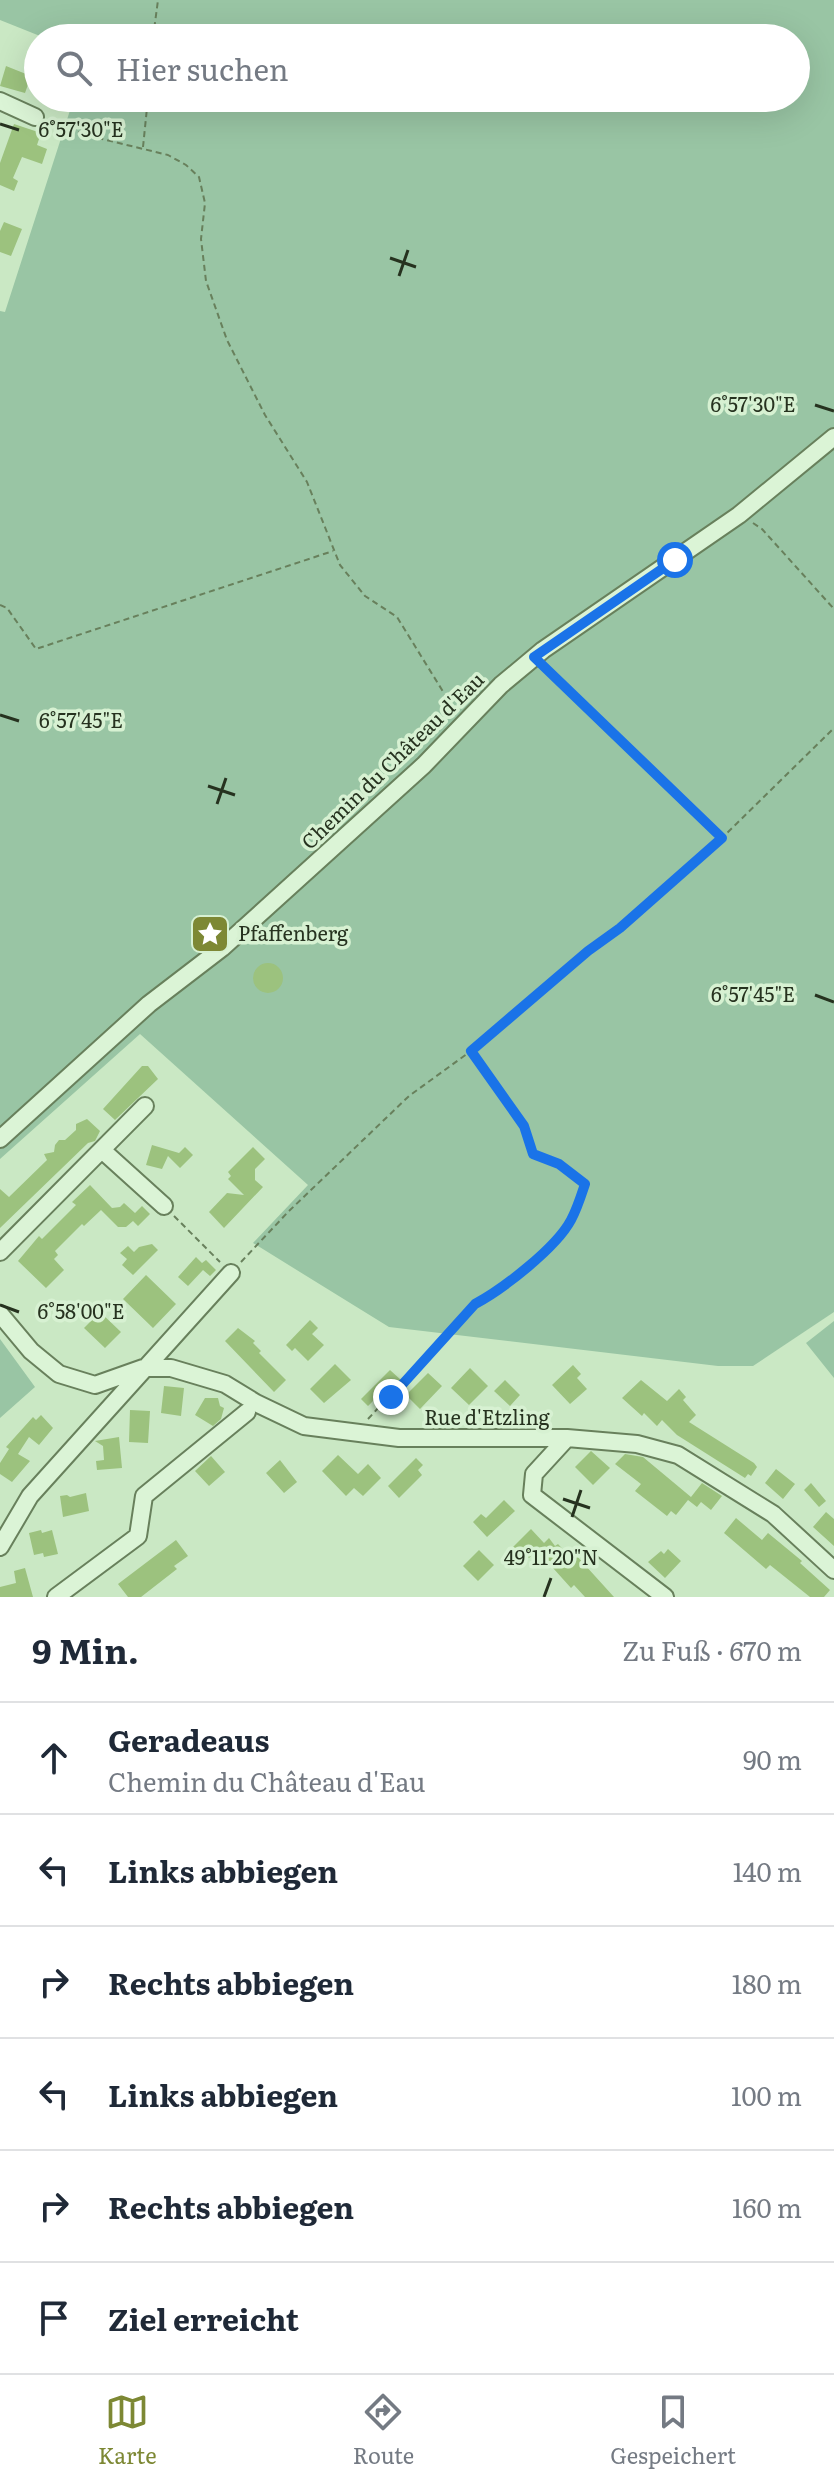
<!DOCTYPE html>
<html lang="de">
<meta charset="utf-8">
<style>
:root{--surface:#fff;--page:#f6f6f7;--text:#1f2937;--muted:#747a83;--line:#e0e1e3;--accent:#7d8834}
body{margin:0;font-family:Literata,serif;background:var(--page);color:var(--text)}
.stop{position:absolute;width:24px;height:24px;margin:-18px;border:6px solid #1a73e8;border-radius:50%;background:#fff}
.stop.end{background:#1a73e8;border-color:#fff;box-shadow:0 2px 8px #0008}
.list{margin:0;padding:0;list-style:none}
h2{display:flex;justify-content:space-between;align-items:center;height:104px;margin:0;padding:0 32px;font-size:34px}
h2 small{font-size:26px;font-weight:400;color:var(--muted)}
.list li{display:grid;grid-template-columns:52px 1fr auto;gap:24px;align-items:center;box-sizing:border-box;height:112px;padding:0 32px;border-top:2px solid var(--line)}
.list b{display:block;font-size:30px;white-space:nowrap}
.list p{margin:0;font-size:26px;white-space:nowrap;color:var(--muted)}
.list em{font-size:26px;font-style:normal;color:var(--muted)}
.icon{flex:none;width:44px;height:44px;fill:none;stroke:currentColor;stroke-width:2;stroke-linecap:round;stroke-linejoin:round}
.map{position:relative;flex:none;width:834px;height:1597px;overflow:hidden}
.search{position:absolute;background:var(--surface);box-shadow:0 8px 32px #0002;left:24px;right:24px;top:24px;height:88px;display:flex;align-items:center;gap:20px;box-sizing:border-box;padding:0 28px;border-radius:44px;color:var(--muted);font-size:30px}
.sheet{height:776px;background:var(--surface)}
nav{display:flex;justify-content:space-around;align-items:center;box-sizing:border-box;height:112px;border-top:2px solid var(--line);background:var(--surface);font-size:22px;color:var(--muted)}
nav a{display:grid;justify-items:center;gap:4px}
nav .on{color:var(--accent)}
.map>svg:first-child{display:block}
</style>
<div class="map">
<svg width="834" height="1597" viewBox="0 0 834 1597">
<rect width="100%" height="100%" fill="#cae8c4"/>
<path fill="#99c5a4" d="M0,0H834V1312L753,1366H718L389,1327L253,1243L308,1185L140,1034L0,1159V311L5,312L74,98H796V38H45L0,20Z
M834,1321V1378L806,1343Z
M0,1339L35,1387L0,1418Z"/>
<path fill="#9cc27e" d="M6,66L31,76L25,93L0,86Z
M14,124L41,133L37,145L47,149L42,164L22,157L13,178L18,181L14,191L0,185V163Z
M4,222L22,229L11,256L0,252V231Z
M253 978a15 15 0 1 1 30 0a15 15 0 1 1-30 0Z
M142,1066H148L158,1079L115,1120L103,1109Z
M87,1119L100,1131L95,1141L88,1143L0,1228V1189L9,1197L47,1160L44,1154L54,1152L55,1145L59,1140H65L76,1130V1124Z
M152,1145L179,1153L185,1147L193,1155L180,1168L168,1156L162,1169L146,1165Z
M253,1147L265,1159L255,1169V1180L263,1187L224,1228L209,1212L227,1193L244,1195L228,1179L231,1176L228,1172Z
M90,1185L112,1208L120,1207L124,1203L135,1213L142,1206L150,1214L138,1226L133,1221L126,1227H118L101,1210L84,1226L82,1224L55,1251L58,1255L54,1259L64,1270L46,1288L18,1261L39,1236L42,1239L76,1205L72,1202Z
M152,1244L158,1250L133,1275L122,1265L127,1259L120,1253L128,1246L134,1252L139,1247Z
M196,1257L202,1263L206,1260L216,1270L210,1276L203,1270L188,1286L178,1277Z
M146,1275L176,1304L153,1328L123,1299Z
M100,1312L121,1332L105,1348L84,1328Z
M310,1320L318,1328L312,1334L324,1345L308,1361L295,1348L292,1351L286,1345Z
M238,1328L255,1341L253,1343L261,1351L259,1353L286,1380L274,1392L225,1341Z
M335,1364L351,1380L324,1403L310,1389Z
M573,1365L581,1374L577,1378L587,1389L570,1404L552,1385Z
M470,1368L488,1386L469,1405L451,1388Z
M390,1370L401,1380L377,1405L373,1401L368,1406L361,1399Z
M428,1373L442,1386L420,1409L406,1395Z
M505,1380L520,1395L510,1406L494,1391Z
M641,1380L667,1401L679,1389L686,1397L683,1400L696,1415L689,1422L754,1463L757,1467L751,1476L748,1474L745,1478L677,1435L662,1420L657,1426L644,1413L642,1416L622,1398Z
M164,1386L184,1388L181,1416L161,1413Z
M205,1398H218L220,1406L224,1408L221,1419L213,1426L195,1415Z
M130,1410L150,1411L148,1443L129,1442Z
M41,1415L53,1428L39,1445L29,1437L18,1454L30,1461L12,1482L0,1474V1463L9,1449L6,1447L33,1417L36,1420Z
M119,1437L122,1468L97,1470L96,1461L104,1460L103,1446L95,1441Z
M591,1451L610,1468L593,1485L575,1467Z
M625,1454L643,1457L691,1497L702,1483L722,1496L711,1510L701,1502L697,1507L688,1500L676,1515L671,1511L667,1516L635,1491L641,1484L615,1464Z
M338,1455L358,1474L368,1464L381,1478L363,1496L354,1488L346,1496L322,1471Z
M211,1456L225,1472L209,1486L195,1471Z
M416,1458L423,1465L418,1470L422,1475L399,1498L388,1486Z
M280,1460L297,1482L284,1493L266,1473Z
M776,1469L795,1484L783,1499L765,1483Z
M811,1483L826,1501L819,1507L804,1490Z
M86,1493L89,1511L63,1517L60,1496L67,1495L70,1497Z
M504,1500L515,1511L487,1537L473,1522L481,1514L486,1518Z
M826,1512L834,1519V1546L813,1527Z
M736,1518L762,1540L768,1533L802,1561L800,1563L830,1590L824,1597H810L770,1565L766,1569L724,1533Z
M531,1529L544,1543L549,1538L555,1546L558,1544L571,1558L575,1554L614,1597H585L574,1585L571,1588L544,1558L542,1560L535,1552L529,1558L524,1552L518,1558L511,1549Z
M41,1530L42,1533L52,1530L58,1554L44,1557L43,1553L34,1555L29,1533Z
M176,1540L188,1556L174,1566L177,1569L141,1597H128L118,1584Z
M668,1549L681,1561L665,1578L648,1562L661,1551L664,1554Z
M479,1550L494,1565L478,1581L463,1566Z
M25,1568L33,1597H0V1587L16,1583L14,1571Z"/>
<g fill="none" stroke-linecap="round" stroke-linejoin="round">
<defs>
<path id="minor" d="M0,101L35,117
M0,1139L149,1004L222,948L424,765L501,685L543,650L739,515L834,437
M102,1150L164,1206
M0,1252L145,1106
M0,1314L31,1351L59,1374L95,1385L143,1368H171L225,1384L256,1403L304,1426L399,1438H567L637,1444L678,1455L773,1514L834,1570
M567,1438L534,1474L532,1495L665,1597
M0,1547L30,1496L231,1273
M56,1597L138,1536L144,1496L247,1412"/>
</defs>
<use href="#minor" stroke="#68805c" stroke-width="20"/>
<path stroke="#68805c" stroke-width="2" stroke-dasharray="6 4" stroke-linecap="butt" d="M153,38L158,0
M50,122L90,136L168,155L186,165L199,177L205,203L201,239L206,281L227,340L265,415L307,482L340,565L365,596L397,617L455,711
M143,147L148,98
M753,523L762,529L834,609
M0,605L7,608L36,649L333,551
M543,667L721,837
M174,1216L220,1262
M241,1262L288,1212L409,1096L471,1051L588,951L620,928L722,838L834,728
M368,1419L475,1304C503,1289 556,1248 571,1220C577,1209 581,1196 585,1184L559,1164L533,1154L524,1126L472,1052"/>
<use href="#minor" stroke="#dbf4d6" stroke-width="16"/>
</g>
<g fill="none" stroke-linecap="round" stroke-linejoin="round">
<path stroke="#1a73e8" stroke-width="10" d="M391,1397L475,1304C503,1289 556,1248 571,1220C577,1209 581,1196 585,1184L559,1164L533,1154L524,1126L471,1051L588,951L620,928L722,838L534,657L675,560"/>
</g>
<path fill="none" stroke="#26321f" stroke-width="3" d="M0,124L19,130M390,258L416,267M399,276L408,250M815,405L834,411M0,715L19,721M208,786L235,795M217,804L226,778M815,995L834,1002M0,1305L19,1312M563,1499L590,1508M572,1517L581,1490M544,1597L551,1578"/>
<defs>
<symbol id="sight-square" viewBox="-11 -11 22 22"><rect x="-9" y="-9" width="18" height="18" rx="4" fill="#7d8834" stroke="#d7f1d2"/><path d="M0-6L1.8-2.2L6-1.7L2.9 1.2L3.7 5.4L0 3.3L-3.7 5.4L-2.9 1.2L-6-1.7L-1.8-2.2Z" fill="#fff"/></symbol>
</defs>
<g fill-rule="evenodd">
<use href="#sight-square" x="188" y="912" width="44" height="44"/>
</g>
<g text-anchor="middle" stroke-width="7" stroke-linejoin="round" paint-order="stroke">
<g font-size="20" fill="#26321f" stroke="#d7f1d2">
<text transform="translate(393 761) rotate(-44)" y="7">Chemin du Château d'Eau</text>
<text x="487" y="1425">Rue d'Etzling</text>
</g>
<g font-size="20" fill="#26321f" stroke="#d7f1d2" text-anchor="start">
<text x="238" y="941">Pfaffenberg</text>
</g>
</g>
<g font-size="20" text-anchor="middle" fill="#26321f" stroke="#d7f1d2" stroke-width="7" stroke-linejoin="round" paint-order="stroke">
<text x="81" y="137">6°57'30"E</text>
<text x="753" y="412">6°57'30"E</text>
<text x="81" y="728">6°57'45"E</text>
<text x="753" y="1002">6°57'45"E</text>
<text x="81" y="1319">6°58'00"E</text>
<text x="551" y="1565">49°11'20"N</text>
</g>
</svg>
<div class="stop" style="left:675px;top:560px"></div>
<div class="stop end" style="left:391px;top:1397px"></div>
<div class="search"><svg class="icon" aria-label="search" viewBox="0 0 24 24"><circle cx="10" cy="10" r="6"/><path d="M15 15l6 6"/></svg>Hier suchen</div>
</div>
<section class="sheet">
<h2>9 Min.<small>Zu Fuß · 670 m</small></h2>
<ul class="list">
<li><svg class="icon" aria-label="ahead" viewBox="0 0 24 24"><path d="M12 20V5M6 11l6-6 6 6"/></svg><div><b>Geradeaus</b><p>Chemin du Château d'Eau</p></div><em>90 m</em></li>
<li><svg class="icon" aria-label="left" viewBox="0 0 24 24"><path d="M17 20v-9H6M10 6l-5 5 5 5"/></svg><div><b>Links abbiegen</b></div><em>140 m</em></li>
<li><svg class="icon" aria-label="right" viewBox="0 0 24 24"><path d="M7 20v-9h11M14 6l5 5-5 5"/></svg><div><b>Rechts abbiegen</b></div><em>180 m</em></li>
<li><svg class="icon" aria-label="left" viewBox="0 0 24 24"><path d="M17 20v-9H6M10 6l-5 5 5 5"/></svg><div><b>Links abbiegen</b></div><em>100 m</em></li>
<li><svg class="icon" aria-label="right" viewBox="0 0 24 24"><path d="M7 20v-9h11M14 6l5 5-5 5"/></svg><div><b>Rechts abbiegen</b></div><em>160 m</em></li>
<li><svg class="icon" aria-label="arrive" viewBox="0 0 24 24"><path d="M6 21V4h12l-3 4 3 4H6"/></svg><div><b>Ziel erreicht</b></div></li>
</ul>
</section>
<nav>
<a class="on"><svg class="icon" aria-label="map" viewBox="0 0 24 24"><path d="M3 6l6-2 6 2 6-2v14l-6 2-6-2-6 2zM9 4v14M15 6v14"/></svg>Karte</a>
<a><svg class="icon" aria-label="directions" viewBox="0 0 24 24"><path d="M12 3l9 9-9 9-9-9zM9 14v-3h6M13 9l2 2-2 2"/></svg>Route</a>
<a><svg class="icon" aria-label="saved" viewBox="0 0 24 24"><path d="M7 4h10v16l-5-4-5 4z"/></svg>Gespeichert</a>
</nav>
